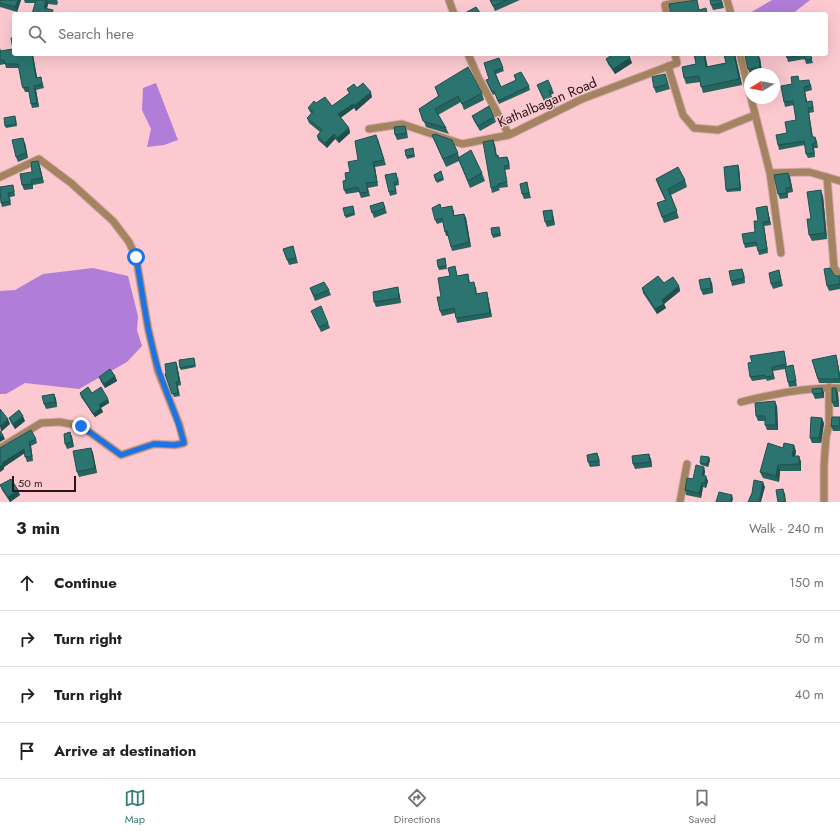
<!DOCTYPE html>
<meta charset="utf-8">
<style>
:root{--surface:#fff;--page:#f2f2f2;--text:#202124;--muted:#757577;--line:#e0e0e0;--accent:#367e78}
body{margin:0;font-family:Jost,sans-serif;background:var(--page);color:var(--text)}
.compass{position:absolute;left:744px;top:68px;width:36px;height:36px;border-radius:50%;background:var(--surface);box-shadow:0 4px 16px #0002;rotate:260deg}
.scale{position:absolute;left:12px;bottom:10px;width:64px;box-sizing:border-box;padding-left:4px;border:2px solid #2a1518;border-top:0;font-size:11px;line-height:14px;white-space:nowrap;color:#2a1518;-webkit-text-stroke:3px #fcc9d0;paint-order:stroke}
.stop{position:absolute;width:12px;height:12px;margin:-9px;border:3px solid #1a73e8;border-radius:50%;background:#fff}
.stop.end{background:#1a73e8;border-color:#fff;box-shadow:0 1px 4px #0008}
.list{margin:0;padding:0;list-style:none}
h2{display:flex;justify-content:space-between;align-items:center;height:52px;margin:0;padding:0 16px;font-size:17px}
h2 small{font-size:13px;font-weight:400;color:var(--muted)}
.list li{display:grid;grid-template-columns:26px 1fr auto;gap:12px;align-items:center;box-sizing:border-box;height:56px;padding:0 16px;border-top:1px solid var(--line)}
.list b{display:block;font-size:15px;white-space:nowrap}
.list em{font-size:13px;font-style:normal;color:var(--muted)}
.icon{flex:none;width:22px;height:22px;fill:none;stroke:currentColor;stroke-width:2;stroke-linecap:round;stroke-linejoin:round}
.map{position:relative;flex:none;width:840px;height:502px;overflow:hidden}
.search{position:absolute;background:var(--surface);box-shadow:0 4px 16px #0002;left:12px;right:12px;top:12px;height:44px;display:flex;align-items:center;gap:10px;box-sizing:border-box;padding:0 14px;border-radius:4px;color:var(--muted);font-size:15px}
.sheet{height:276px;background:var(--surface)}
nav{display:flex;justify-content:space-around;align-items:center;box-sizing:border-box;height:56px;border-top:1px solid var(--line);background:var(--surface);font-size:11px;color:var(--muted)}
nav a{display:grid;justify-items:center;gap:2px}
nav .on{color:var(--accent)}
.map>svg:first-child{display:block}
</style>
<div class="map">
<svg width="840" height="502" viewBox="0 0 840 502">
<rect width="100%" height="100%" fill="#fcc9d0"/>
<path fill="#b07dd9" d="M772,0H810L792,14H748Z
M156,83L178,140L164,145L147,147L151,129L142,110L143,88Z
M93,268L128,276L138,316L137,330L142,346L127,362L79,389L25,383L6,394H0V291L15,290L43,274Z"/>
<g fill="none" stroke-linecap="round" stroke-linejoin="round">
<defs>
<path id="minor" d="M449,0L454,14
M727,0L731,14
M667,14L665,5L688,0
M468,54L478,77L509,135
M740,54L750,95
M668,66L683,115L694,128L718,130L755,115
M751,98L770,173L809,172L840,181
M369,129L402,124L462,144L509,135L582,99L677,63L675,54
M770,173L781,253
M0,177L39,159L71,183L113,221L129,242L136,257L148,328L158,371L179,424L184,443L175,445L154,444L121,455L81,426L60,422L41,423L0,448
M827,177L834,267L840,277
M741,402C774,394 807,387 840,388
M680,502L687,464
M824,502V466L826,437L829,425V387"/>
</defs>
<use href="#minor" stroke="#d6a9af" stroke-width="9"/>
<use href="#minor" stroke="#a48460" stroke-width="7"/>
</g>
<path fill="#25645f" d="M0,0H21L17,12L0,7Z
M24,0H57L58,2L57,5L48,4L47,8L35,3H25Z
M490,0H520L495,11Z
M722,1L724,8L713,10L711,5Z
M0,48L1,51L14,54H40L33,55L37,78L41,77L44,88L36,90L39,107L32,108L31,104L29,92H25L22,85L19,68H6L5,64L0,65Z
M705,54L707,67L726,63L724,54H735L742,85L703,93L700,82L686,84L684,78Z
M786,54H810L813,63L806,64L805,59L788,62Z
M499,58L504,71L496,74L501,87L529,86L530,90L499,104L495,94L493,95L486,80L489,79Z
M630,58L632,63L615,74L608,64L606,59Z
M760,58L762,72L750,74L748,69Z
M665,74L670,89L656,93L654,88Z
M800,81L811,84L812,90L805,92L807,102L813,105L814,112L809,113L813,137H815L817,141L818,148H814L815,157L808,158L806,154L805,145L779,150L778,145L796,120L794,105L785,107L784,102L792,84Z
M537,85L552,89L554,93L551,95L555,107L548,110Z
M435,87L482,93L484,100L464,110L461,102L438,115L446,128L449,134L426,127L419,109L438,96Z
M357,88L372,97L356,111L354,108L340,118L349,128L350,133L339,143L335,139L327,148L318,140L317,136L320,132L309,123L307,118L311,113L310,112L308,108L316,103L332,106L349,93L347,89Z
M472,116L494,117L496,122L480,131L474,121Z
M16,119L17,126L6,128L5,126Z
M405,126L407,131L408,138L397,140L395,135Z
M432,135L458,153L459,157L482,173L485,181L470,188L459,161L446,167Z
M378,139L386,165L375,167L378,186L368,188L370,196L361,198L359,192L346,194L344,190L346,180L350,172L358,160Z
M25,143L28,158L18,162L16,157Z
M495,145L497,156L498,155L499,158L507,157L509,161L510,169L505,170L508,187L499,188L500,190L492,193L491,188Z
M413,148L415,157L407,159L406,156Z
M38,161L44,183L33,185V189L24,190L22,185L32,172Z
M738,165L739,168L741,191L727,192L726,190Z
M441,171L444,180L437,183L434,175Z
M788,173L790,177L793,192L788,193V198L780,199L778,194Z
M398,177L399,185L395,186L397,194L390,196L389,192Z
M656,179L685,180L687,187L671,195L679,218L664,223L657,203L665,200L658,185Z
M527,182L528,187L531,198L524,199L522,194Z
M14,189L15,196L10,197L11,205L2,207L1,203L0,194Z
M823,196L827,239L812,241L809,235L811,219Z
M383,202L387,213L374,218L370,206Z
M767,206L768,211L771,225L764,226L768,253L759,255L757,246L745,248L744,244L755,232L758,221Z
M442,208L454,210V215L464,214L466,218L471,247L452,251L448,236H446L445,232L443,222L437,224L435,220Z
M354,209L355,215L346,218L345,216Z
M553,215L555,225L547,227L545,222Z
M499,227L501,236L493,238L492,235Z
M293,246L298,263L289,265L283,249Z
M445,258L447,269L439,270L438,267Z
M779,270L783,286L773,289L771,284Z
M456,271L457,276L468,274L470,283L476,287L477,294L488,297L492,317L457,323L455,313L442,316L440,311L441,297L450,276Z
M744,274L745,283L732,286L731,281Z
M835,276H840V289L829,291L827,286Z
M664,283L679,286L680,291L664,304L666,308L657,314L643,293L642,288Z
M712,283L713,293L703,295L701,290Z
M310,288L329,290L331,295L315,301Z
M399,292L401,303L376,307L374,302Z
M311,311L328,323L330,328L321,332Z
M784,351L787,366L793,365L794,369L797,386L789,387L788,382L785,369L773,371L775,379L767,381L766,379L752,381L750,377Z
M837,359L840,375V383H819L812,360Z
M194,360L196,367L181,370L180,368Z
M177,365L181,385L178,386L180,396L174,397L165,374L166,373Z
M115,376L117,381L105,388L101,382L99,377Z
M822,388L824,393V398L815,399L813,394Z
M836,388L838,393L839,407H834L832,402Z
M80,393H92L108,399L109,403L101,408L103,412L95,417L81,397Z
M54,394L56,399L57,407L46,409L44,404Z
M777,406L778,430H767L765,425V421H758L756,416Z
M840,417V431H833L831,426Z
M9,418L25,421L15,429L11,423Z
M824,423L821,443H812L810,438Z
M70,432L72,437L74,447L67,449L65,444Z
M36,439L37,443L31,446L33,461L27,462L24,453L4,467V469L0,472V448Z
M91,448L93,453L97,473L79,477L77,472Z
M783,448L796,451L795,456H799L801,462V471H780L779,482L763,478L760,472Z
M709,457L710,460L708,467L701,465L700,463Z
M599,458L600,466L590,467L588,462Z
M651,459L652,467L635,469L633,464Z
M704,467L705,472L704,476L708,481L706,488L703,487L701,498L686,495L685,490L693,479Z
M0,485L20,495L10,502L2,490Z"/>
<path fill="#1e514e" d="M18,0H21L17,12L15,7Z
M47,0L48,4L46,12L44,8Z
M32,54L33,55L38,82L36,78Z
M704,54H705L709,73L706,67Z
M734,54H735L742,85L739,79Z
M758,54L760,58L762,72L760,67Z
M630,58L632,63L615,74L613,69Z
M34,86L36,90L39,107L37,103Z
M804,87L805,92L808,106L806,102Z
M371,92L372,97L356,111L354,106Z
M353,104L354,108L339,119L338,114Z
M349,128L350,133L339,143L337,138Z
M334,134L335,139L327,148L325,143Z
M23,138L25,143L28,158L26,153Z
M493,140L495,145L497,160L496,156Z
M812,144L814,148L815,157L814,153Z
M38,161L40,166L44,183L42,178Z
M373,162L375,167L378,186L377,182Z
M738,165L739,168L741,191L740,188Z
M788,173L790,177L793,192L791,187Z
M821,190L823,196L827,239L825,233Z
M767,206L768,211L771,225L769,221Z
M552,210L555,225L553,220Z
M464,214L466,218L471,247L469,242Z
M763,222L764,226L768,253L767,249Z
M742,269L744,274L745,283L744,278Z
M710,278L712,283L713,293L711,288Z
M679,286L680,291L664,304L666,308L657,314L655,309L662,300Z
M398,287L399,292L401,303L399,298Z
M487,292L492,317L490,313Z
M836,355L837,359L840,375V379Z
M176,362L177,365L181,385L179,381Z
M115,376L117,381L105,388L104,384Z
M822,388L824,393V398L822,393Z
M836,388L838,393L839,407L837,402Z
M54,394L56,399L57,407L55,402Z
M108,399L109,403L100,408L99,405Z
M775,401L777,406L778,430L776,425Z
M101,408L103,412L95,417L93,414Z
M23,416L25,421L15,429L13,424Z
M822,418L824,423L821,443L819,438Z
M8,419L10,424L1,432L0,426Z
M70,432L72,437L74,447L72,442Z
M3,435L5,439L0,442V437Z
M29,442L31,446L33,461L32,456Z
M794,445L796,451L794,462L792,456Z
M91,448L93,453L97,473L95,468Z
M24,449L25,453L4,467V469L0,472V467L2,463Z
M597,453L599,458L600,466L599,461Z
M649,454L651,459L652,467L650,462Z
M799,456L801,462V471L799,464Z
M709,457L710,460L708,467L707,464Z
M778,465L780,471L779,482L776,476Z
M704,467L705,472L703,480L702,475Z
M706,476L708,481L706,488L705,483Z
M763,482L765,487L761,502H759Z
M702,483L703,487L701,498L699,493Z
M783,489L785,494L786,502H785Z
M18,490L20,495L10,502L8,497Z
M732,495L733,499L732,502H730Z"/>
<path fill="#2b746f" stroke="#1e514e" d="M0,0H18L15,7L0,3Z
M36,0H46L44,8L53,10L52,14H32Z
M490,0H507L493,6Z
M697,0L699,10L706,8L707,14H671L669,4Z
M710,0H721L722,3L711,5Z
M476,7L481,14H465V13Z
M14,37V54H32L36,78L41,77L42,84L34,86L37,103L31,104L28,87L23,88L22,85L18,64H5L4,60H0V51L13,49L11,38Z
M613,54H628L630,58L613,69L606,59Z
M694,54H704L706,67L726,63L724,54H734L739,79L701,87L699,76L684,78L682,67L696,64Z
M750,54H758L760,67L748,69L745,55Z
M786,54H810L812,59L805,60L804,54L787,58Z
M499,58L503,68L494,71L501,87L516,80L514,75L521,72L529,86L498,101L494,91L492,92L486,80L489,79L484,63Z
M468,67L482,93L462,104L458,96L435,109L446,128L423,121L419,109L439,96L435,87Z
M665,74L668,84L654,88L652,77Z
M798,76L799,81L809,80L810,86L804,87L806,102L812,101L813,108H808L812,137H815L816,143L812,144L814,153L806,154L804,141L778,145L776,135L787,133L785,122L796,120L793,101L784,102L781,86L792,84L791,77Z
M548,80L552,89L549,91L554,103L547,106L537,85Z
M363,83L371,92L354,106L353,104L338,114L349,128L337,138L334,134L325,143L317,136L322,130L307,118L313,112L308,108L314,101L316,103L325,97L332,106L350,93L347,89L354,84L357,88Z
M489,106L494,117L478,126L472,116Z
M15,116L16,124L5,126L4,118Z
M405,126L406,133L395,135L394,127Z
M435,134L452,140L458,153L443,159L432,135Z
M376,135L384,160L373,162L377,182L366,183L368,192L360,193L358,187L344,190L343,181L346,180L345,173L350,172L348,162L358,160L355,141Z
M23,138L26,153L16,157L12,140Z
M493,140L496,156L498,155V158L507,157L509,165L504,166L507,182L498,184V186L491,188L483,142Z
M413,148L414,155L406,156L405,150Z
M471,150L482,173L468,181L458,158Z
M38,161L42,178L31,180L32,184L22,185L20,174L32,172L31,162Z
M738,165L740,188L726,190L724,167Z
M678,167L685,180L668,189L677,211L662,217L657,203L666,200L656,179Z
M441,171L443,178L436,181L434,175Z
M396,173L398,182H394L396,191L389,192L385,175Z
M788,173L791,187L786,188L787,193L778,194L774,175Z
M527,182L529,193L522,194L520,184Z
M13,185L14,192L8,193L10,201L1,203L0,187Z
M821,190L825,233L809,235L807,219H811L807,192Z
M383,202L385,208L372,213L370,206Z
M440,204L441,208L452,206L454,216L464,214L469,242L451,247L447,231L445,232L442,218L435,220L432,208Z
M353,206L354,213L345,216L343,208Z
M767,206L769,221L763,222L767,249L758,251L756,242L744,244L742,234L755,232L754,221H758L756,208Z
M552,210L553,220L545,222L543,211Z
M499,227L500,234L492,235L491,228Z
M293,246L296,258L287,260L283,249Z
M445,258L446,266L438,267L437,260Z
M455,266L457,276L468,274L469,283L474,282L476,294L487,292L490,313L456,318L454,308L440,311L437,297H441L438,278L450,276L448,268Z
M830,268L835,276H840V284L827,286L824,269Z
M742,269L744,278L731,281L729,271Z
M779,270L781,281L771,284L769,273Z
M658,276L664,283L673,277L679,286L662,300L664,304L655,309L642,288Z
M710,278L711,288L701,290L699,280Z
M324,282L329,290L314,296L310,288Z
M398,287L399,298L374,302L373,292Z
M321,306L328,323L319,327L311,311Z
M784,351L786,364L772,367L773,376L765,377V375L750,377L748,363L752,362L750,356Z
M836,355L840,379H818L812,360Z
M194,358L195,365L180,368L179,360Z
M176,362L179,381L176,382L178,393L172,394L165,374L166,373L165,364Z
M793,365L796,381L788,382L785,367Z
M110,369L115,376L104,384L99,377Z
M88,387L92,393L101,387L108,399L99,405L101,408L93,414L80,393Z
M822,388V393L813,394L812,389Z
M832,388H836L837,402H832Z
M54,394L55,402L44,404L42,396Z
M775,401L776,425H765V416H756L755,403Z
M0,409L8,419L0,426Z
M19,410L23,416L13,424L9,418Z
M811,417L822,418L819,438H810Z
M832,417H840V426H831Z
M31,430L36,439L29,442L32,456L25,457L24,449L2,463L3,465L0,467V448Z
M0,431L3,435L0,437Z
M70,432L72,442L65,444L64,434Z
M768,443L783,448L784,443L794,445L792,456H799V464L778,465L776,476L760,472Z
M91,448L95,468L77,472L73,451Z
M597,453L599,461L588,462L587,455Z
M649,454L650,462L633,464L632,456Z
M701,456L709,457L707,464L700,463Z
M696,465L704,467L702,475L706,476L705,483H702L699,493L685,490L687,478L693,479Z
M11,479L18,490L8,497L0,485Z
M754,480L763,482L759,502H748L752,493Z
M783,489L785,502H778L776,490Z
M719,492L732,495L730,502H716Z"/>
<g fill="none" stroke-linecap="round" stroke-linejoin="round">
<path stroke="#1a73e8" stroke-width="5" d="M81,426L121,455L154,444L175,445L184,443C178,418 167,395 159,371C147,334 143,295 136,257"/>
</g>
<g text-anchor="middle" stroke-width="3" stroke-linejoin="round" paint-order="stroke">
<g font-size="14" fill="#2a1518" stroke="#fcc9d0">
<text transform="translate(547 102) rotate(-23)" y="5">Kathalbagan Road</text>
</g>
</g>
</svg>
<svg class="compass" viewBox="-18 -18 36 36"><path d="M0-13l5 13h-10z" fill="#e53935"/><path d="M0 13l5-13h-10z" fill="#757577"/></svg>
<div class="scale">50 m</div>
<div class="stop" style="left:136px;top:257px"></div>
<div class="stop end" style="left:81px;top:426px"></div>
<div class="search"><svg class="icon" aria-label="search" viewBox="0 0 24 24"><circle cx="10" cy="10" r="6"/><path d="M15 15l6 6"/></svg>Search here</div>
</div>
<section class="sheet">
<h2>3 min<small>Walk · 240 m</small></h2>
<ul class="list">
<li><svg class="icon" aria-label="ahead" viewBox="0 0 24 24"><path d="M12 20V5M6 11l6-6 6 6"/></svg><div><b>Continue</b></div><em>150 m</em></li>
<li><svg class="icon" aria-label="right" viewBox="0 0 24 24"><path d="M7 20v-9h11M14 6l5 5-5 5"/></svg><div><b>Turn right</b></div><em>50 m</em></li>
<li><svg class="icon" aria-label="right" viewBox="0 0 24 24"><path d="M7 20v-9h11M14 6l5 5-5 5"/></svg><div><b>Turn right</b></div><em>40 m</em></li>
<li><svg class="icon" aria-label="arrive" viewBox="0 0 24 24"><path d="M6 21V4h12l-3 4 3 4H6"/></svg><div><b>Arrive at destination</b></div></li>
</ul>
</section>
<nav>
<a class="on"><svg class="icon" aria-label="map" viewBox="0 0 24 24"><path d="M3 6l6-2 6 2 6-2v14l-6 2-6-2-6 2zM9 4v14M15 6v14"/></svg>Map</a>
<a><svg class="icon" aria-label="directions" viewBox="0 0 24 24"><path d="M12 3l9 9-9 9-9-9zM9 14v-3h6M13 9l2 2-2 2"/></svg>Directions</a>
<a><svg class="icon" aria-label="saved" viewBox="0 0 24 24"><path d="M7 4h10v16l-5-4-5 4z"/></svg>Saved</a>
</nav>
